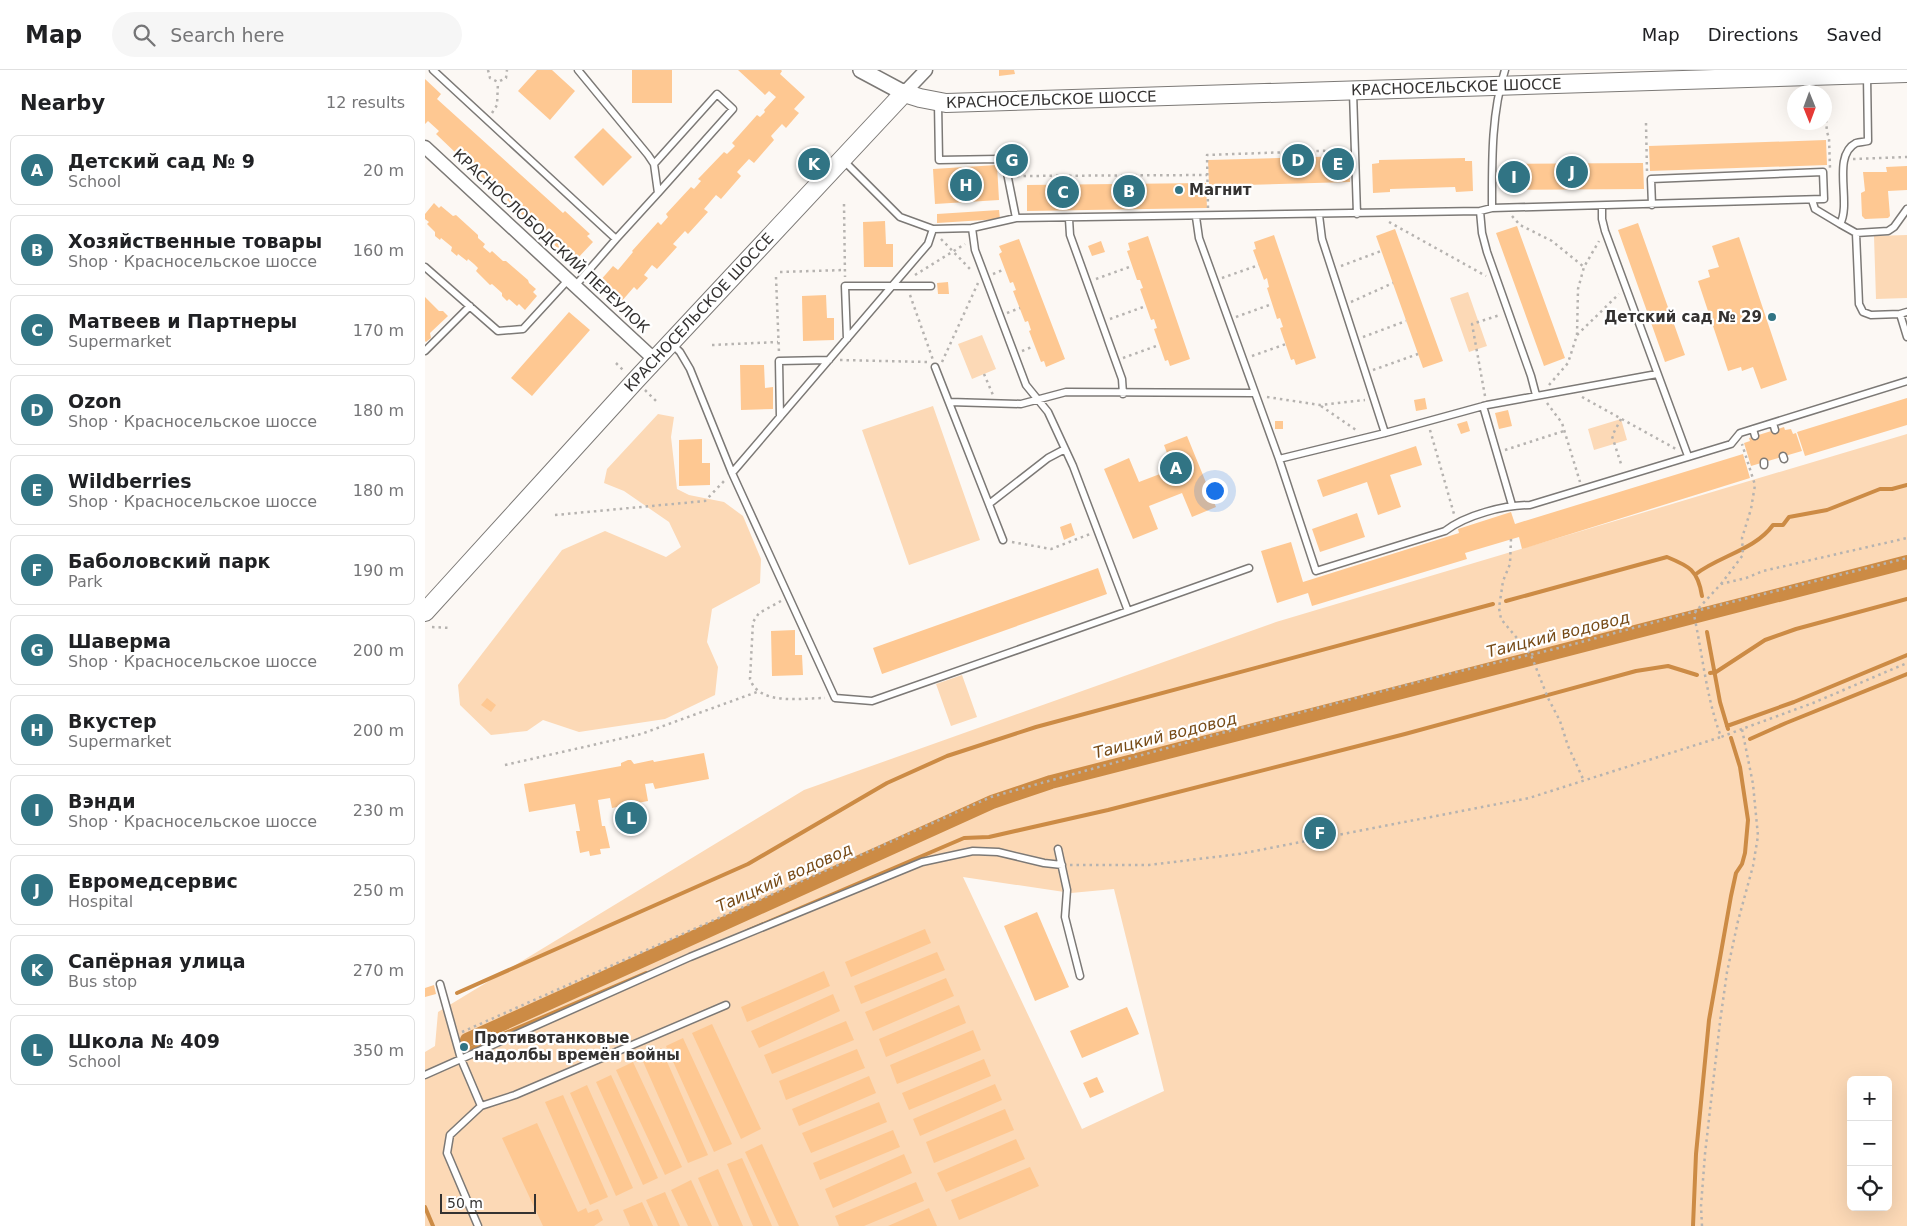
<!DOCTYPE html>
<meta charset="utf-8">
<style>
:root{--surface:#fff;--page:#f6f6f6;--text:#202124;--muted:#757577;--line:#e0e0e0;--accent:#317484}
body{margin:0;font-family:"DejaVu Sans",sans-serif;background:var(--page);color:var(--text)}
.controls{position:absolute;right:15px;bottom:15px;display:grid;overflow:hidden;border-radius:8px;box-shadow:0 5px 20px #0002}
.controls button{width:45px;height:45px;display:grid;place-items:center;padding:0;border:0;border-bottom:1px solid var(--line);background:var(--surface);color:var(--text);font:25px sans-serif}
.compass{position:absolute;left:1362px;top:15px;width:45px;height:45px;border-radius:50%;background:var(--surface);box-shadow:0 5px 20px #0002;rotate:179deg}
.scale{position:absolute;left:15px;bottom:12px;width:96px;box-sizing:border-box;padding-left:5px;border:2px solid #343231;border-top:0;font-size:14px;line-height:18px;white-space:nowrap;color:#343231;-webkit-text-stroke:4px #fff;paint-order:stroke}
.you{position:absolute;left:789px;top:420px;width:18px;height:18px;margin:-12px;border:4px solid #fff;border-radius:50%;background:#1a73e8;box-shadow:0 0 0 8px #1a73e833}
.badge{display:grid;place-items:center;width:32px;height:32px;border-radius:50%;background:var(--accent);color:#fff;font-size:16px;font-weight:700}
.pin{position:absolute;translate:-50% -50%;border:2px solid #fff;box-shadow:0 1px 5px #0006}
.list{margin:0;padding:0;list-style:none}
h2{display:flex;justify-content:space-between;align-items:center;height:65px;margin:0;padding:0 20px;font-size:21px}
h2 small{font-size:16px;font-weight:400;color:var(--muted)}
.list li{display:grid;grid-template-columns:32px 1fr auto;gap:15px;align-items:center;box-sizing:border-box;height:70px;margin:0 10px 10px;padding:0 10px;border:1px solid var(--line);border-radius:8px}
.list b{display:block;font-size:19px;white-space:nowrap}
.list p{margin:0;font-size:16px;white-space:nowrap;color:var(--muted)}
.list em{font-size:16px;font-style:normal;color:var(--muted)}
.icon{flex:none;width:28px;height:28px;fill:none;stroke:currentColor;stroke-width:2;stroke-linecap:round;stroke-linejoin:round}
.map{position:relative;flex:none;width:1482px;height:1156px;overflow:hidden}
header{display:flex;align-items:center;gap:30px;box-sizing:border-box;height:70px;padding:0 25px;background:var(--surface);border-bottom:1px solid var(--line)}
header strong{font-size:24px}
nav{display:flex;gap:28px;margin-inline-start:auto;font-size:18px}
.search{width:350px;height:45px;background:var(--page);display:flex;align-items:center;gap:12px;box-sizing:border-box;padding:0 18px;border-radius:28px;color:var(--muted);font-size:19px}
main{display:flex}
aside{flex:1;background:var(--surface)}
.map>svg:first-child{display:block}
</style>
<header>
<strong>Map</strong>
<div class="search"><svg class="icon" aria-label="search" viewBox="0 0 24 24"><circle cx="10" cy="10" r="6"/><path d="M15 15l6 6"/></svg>Search here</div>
<nav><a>Map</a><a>Directions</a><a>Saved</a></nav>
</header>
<main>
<aside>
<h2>Nearby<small>12 results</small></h2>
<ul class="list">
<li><span class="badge">A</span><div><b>Детский сад № 9</b><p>School</p></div><em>20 m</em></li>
<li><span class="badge">B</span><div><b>Хозяйственные товары</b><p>Shop · Красносельское шоссе</p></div><em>160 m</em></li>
<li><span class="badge">C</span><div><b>Матвеев и Партнеры</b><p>Supermarket</p></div><em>170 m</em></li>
<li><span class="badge">D</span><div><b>Ozon</b><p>Shop · Красносельское шоссе</p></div><em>180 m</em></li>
<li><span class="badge">E</span><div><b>Wildberries</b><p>Shop · Красносельское шоссе</p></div><em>180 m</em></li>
<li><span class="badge">F</span><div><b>Баболовский парк</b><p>Park</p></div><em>190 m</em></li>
<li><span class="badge">G</span><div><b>Шаверма</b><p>Shop · Красносельское шоссе</p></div><em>200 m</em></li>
<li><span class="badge">H</span><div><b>Вкустер</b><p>Supermarket</p></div><em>200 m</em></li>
<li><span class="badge">I</span><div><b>Вэнди</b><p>Shop · Красносельское шоссе</p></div><em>230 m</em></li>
<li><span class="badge">J</span><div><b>Евромедсервис</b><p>Hospital</p></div><em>250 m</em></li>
<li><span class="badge">K</span><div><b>Сапёрная улица</b><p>Bus stop</p></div><em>270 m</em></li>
<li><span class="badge">L</span><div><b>Школа № 409</b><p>School</p></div><em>350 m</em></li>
</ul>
</aside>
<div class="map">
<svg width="1482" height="1156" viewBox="0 0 1482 1156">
<rect width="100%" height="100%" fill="#fcf8f4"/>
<path fill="#fcd9b6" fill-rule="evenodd" d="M1482,165V228L1451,229L1449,166Z
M1043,222L1062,276L1044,282L1025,228Z
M557,265L571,299L547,309L533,274Z
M508,336L555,470L484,495L437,360Z
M233,344L249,347L246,367L252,419L264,425L299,432L318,446L336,489L335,513L287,539L282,572L293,597L290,625L240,649L154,662L118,650L102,661L66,665L35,635L33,615L137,480L180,461L241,487L256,477L244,452L199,421L179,413L182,399Z
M1196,349L1202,370L1169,380L1163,359Z
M1482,364V1156H0V982L10,976L13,942L379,720L851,552ZM538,807L646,823L689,819L739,1021L657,1059ZM1426,1010H1463V1137H1426Z
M537,605L552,647L526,656L511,614Z"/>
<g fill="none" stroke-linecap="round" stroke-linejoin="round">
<path stroke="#cc8b45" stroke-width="4" d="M1271,504C1294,486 1330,480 1348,455H1358L1364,447L1402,440L1455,419H1467L1482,415
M1081,531L1242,487C1264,496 1273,500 1277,526
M1282,562L1295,632L1303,659
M1285,603L1291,602L1340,570L1371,559L1482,529
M1302,656L1369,632L1482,585
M1325,669L1361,653L1482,604
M322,861L539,768L564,767L683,740L980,664L1211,601L1243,596L1272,605
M32,923L323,794L462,713L522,686L611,657L1068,534
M46,978L221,903
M0,1137L8,1156
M1268,1156L1271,1084L1284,950L1306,826L1311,803L1317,794L1320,783L1323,750L1315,697L1306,668"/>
<path stroke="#cc8b45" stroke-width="14" d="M42,970L567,732L626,712L1482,492"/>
</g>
<path fill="#fec892" d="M112,0H127L150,21L125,50L93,21Z
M207,0H247V33H207Z
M313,0H356L357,1L355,4L380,27L369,39L374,43L361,58L357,54L346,66L349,70L329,93L324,89L312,102L316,106L296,129L291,125L279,139L283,142L263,164L260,161L248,174L252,177L232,199L227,195L219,205L223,208L212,220L209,217L196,232L174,212L188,196L193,200L208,182L207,181L233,152L236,155L243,147L241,144L266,117L269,119L276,111L273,109L299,82L302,84L310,76L307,73L332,45L335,47L340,42L339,40L351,27L344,21L340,25Z
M574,0H589L590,4L574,6Z
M0,9L16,24L12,29L138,143L140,141L165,164L162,166L168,172L152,189L143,180L139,184L118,164L121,160L108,148L105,152L82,130L85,127L72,115L69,118L45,96L49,93L37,82L34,86L11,64L14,61L3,51L0,54Z
M178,58L207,87L178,116L149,87Z
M1401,70L1402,95L1225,101L1224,76Z
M581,86H592V93H581Z
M924,86L925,112L784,116L783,90Z
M1040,88V91H1047L1048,121L1031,122L1030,117L965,119V122L948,123L947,94L954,93V90Z
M1218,93L1219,119L1080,120L1079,94Z
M572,95L574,130L510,134L508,99Z
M1482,96V120L1463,121L1465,146L1463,148L1440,149L1437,146L1436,123L1440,121L1438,102H1462L1461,97Z
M781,113L782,138L602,141V115Z
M9,133L14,138L16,136L28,146L31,145L53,165V168L60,174L58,177L65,183L67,181L78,191H81L103,210L104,213L111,219L108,222L112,226L100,240L94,234L92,236L84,229L82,231L77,226V223L67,214L65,215L51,201L53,198L49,194L43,189L42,191L33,184L32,186L26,181L27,177L16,168L15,170L10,166V162L2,154L4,152L0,149V144Z
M574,140L575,149L512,153V144Z
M460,151L461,174H468V197H439L438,152Z
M1213,153L1260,285L1240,292L1193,160Z
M1092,156L1140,288L1119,296L1071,163Z
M970,159L1018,291L998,298L951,166Z
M849,165L891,288L871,295L869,289L866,290L855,258L858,257L855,248L852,249L842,218L844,217L842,208L839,210L828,180L831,179L829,172Z
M723,166L765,289L745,296L743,290L740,291L729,259L732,258L729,249L726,250L715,219L718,218L715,210H712L702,181L705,180L703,173Z
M1314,167L1362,310L1336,319L1328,297L1317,301L1316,297L1303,301L1273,211L1285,207L1283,200L1294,197L1287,176Z
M594,169L640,289L621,297L619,291L616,292L604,261L606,260L603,251L600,252L588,221L591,220L588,212L585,213L574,184L577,182L574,176Z
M676,171L680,182L667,186L663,176Z
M523,212L524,224H513L512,213Z
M401,225L402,248H409V270L378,271L377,226Z
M0,227L14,241H18L23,246L5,263L6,268L1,272L0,271Z
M144,242L165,260L107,326L86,308Z
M315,295H339L340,318L348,317V339L316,340Z
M1000,328L1002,339L991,341L989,330Z
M1482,328V355L1380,386L1372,362Z
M1083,340L1087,356L1074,359L1070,343Z
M850,351H858V359H850Z
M1042,351L1045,361L1036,364L1032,354Z
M1359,357L1360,360L1366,359L1368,364L1371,363L1377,381L1326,396L1319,373L1325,371L1324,368Z
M762,366L791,437L767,447L757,423L724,436L733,459L708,469L679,399L704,388L714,412L748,399L739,375Z
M277,369V393H285V415L254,416V370Z
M991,376L997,395L965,405L976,437L953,445L942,412L898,427L892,410Z
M1318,384L1325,408L1097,479L1094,467L1040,483L1042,489L887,536L883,523L852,533L836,481L866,472L878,512L1034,463L1033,459L1086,442L1090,454Z
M932,443L940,467L895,482L887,459Z
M646,453L650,465L639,470L635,457Z
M673,498L682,524L457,604L448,578Z
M370,560V585H377L378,605L347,606L346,561Z
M62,628L71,635L66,642L56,635Z
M279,683L284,709L230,719L228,713L220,714L223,731L187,738L185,728L173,730L177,756H180L185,778L175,779L176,784L165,786L164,781L155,783L151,761H155L150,734L104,742L99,714L196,696V693L203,690H206L209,694L228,690L229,692Z
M612,842L644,917L610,931L579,856Z
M500,859L506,873L426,907L420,892Z
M512,882L520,900L436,934L429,916Z
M399,901L405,916L322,952L316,937Z
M521,908L529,926L448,961L440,942Z
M9,915L11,924L0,927V918Z
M408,924L415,941L334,978L326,961Z
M534,935L541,953L461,987L454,969Z
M702,937L714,964L657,988L645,961Z
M421,951L429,970L347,1004L339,985Z
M287,954L336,1059L316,1069L267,963Z
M548,960L556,980L472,1014L465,995Z
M258,968L307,1074L289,1082L241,976Z
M236,978L283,1085L263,1093L216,987Z
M432,979L440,998L361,1030L354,1011Z
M559,989L566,1006L484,1040L477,1023Z
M208,992L257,1097L240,1105L191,1000Z
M186,1005L233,1108L218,1115L171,1012Z
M444,1006L451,1023L374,1056L367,1039Z
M672,1007L679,1022L665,1028L658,1013Z
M570,1014L577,1030L495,1066L488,1049Z
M162,1015L208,1118L191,1126L145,1023Z
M138,1025L183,1127L165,1135L120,1032Z
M454,1032L462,1052L386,1083L377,1063Z
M580,1039L589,1060L509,1093L501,1072Z
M112,1053L153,1142L161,1138L163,1143L173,1139L178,1150L169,1156H118L77,1068Z
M468,1060L475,1077L395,1110L388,1093Z
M591,1069L600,1089L521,1122L512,1103Z
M337,1074L374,1156H354L320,1082Z
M479,1084L487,1103L408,1138L400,1119Z
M317,1088L347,1156H328L302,1094Z
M605,1097L614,1116L534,1150L526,1130Z
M293,1099L318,1156H294L273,1108Z
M266,1110L287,1156H263L246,1120Z
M491,1112L499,1131L439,1156H414L410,1146Z
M240,1122L255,1156H233L221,1130Z
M217,1132L228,1156H205L198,1140Z
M504,1138L512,1156H463Z"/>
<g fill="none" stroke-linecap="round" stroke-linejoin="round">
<defs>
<path id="service" d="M8,0L191,169L150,216
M153,0L223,85L229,94L233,123L191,169
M1442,5L1443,71C1439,72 1435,72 1431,73C1406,86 1427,133 1415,154L1431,163L1434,234L1438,242L1446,245L1475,244L1482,267
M928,22L932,144
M513,33L514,90L574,89L581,98L591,148
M229,94L292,24L308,39L233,123
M1387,130L1390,139L1415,154
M1177,136V149L1180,161L1263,386
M1067,138C1067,93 1066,44 1080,0
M1055,141L1057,163L1062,182L1106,306L1111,325
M894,145L897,169L960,363
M771,147L774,168L854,389L960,363L1062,335L1232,304
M644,149L645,165L697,309L698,324
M547,158L591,148L1055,141L1067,138L1399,129L1398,102L1226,109L1227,135
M1431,163L1463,161L1469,157L1482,139
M0,197L73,261L98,259L143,210
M1475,244L1482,242
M422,269L420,216H506
M247,274L255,282L265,299L307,403L410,628L447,631L703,541L648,396L623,342L601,315L550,180L547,158L508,159L475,147L418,90
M0,281L45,236
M510,297L578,470
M524,332L596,334L641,322L828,323
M1058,336L1087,435
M355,347L354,291L404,290
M1348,353L1350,360
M1328,359L1330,366
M1358,386L1359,389
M854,389L891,501L1020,461C1041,445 1079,435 1105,435L1306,374L1315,363L1482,311
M1339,392V395
M307,403L503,174L508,159
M564,434L623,388L640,379
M703,541L824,498
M633,779L642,820L640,847L655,906
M15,914L36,989L56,1036
M0,1005L265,887L497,792L548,781L573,782L619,793L637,795
M53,1156L22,1083L25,1065L56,1036L90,1025L301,935"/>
<path id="minor" d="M479,23L501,0
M0,77L230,290"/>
<path id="tertiary" d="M436,0L479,23"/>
<g id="secondary">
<path id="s1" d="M0,542L210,311L479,23L495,28L521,33L1482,3"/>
</g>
</defs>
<use href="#service" stroke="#7c7976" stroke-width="9"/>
<use href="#minor" stroke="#7c7976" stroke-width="15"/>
<use href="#tertiary" stroke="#7c7976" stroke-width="18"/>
<use href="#secondary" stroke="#7c7976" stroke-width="20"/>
<path stroke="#b6b3b0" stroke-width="2.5" stroke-dasharray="2.5 4" stroke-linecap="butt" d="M63,0L65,8L73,12L81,8L82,0
M67,43L72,35L73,12
M1401,50L1402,62L1404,68L1405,98
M1221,53L1222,102
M1428,89L1482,87
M592,106L782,105
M419,134L420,207
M783,138L782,85L921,80
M1087,146L1095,155L1127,171L1159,197
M964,152L1061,206
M516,169L547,201
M916,196L956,181
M355,202L420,200
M568,204L580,199
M490,205L540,174
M351,207L354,283
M797,208L834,195
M671,209L707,196
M485,225L508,290
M926,232L968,213
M582,243L595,238
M811,247L847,234
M685,249L721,236
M1152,265L1194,224
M938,267L981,251
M287,275L353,272
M597,281L609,276
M827,286L861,274
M698,288L734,275
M415,290L502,292
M517,292L553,213
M191,293L199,301
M948,300L993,284
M559,304L568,325
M1124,315L1143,293L1152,265L1153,219L1159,197L1174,171
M220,320L233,333
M1060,326L1047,254L1075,245
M842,327L895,335L940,330
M1157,327L1251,379
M1122,333L1137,353L1155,412
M896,336L931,360
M1196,349L1187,366L1197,397
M1005,360L1029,444
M1080,380L1139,361
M130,445L280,431L301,409
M1086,469L1085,494L1078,511L1074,538L1076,549L1106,585L1123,628L1135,651L1143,676L1159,711
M587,472L626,479L665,464
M1296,514L1318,485L1317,468L1326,439L1330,415L1317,374
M356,531L334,543L328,552L325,609C334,636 377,628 400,628
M7,557L25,558
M1317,659L1296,667C1281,626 1278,587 1269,545L1271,541L1296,514L1321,508L1338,501L1482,468
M80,695L216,664L332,622
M645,795H724L814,784L1104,728L1296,667
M37,962L566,727L789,665L1023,604L1138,577L1271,541L1482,488
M1277,1156L1276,1136L1280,1084L1295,952L1302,902L1313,851L1328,796L1333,766L1328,714L1317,659L1388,633L1482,593"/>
<use href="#service" stroke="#fff" stroke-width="6"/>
<use href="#minor" stroke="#fff" stroke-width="12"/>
<use href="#tertiary" stroke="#fff" stroke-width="15"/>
<use href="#secondary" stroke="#fff" stroke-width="18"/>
</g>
<g fill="#317484" stroke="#fff" stroke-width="2">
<circle cx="754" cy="120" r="5"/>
<circle cx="1347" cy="247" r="5"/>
<circle cx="39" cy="977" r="5"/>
</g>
<g text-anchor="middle" stroke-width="4.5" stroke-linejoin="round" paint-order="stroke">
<g font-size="15" fill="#343231" stroke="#fff">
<text dy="5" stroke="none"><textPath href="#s1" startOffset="1260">КРАСНОСЕЛЬСКОЕ ШОССЕ</textPath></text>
<text dy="5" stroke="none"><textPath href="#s1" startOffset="855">КРАСНОСЕЛЬСКОЕ ШОССЕ</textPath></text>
<text transform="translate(126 171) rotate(43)" y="5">КРАСНОСЛОБОДСКИЙ ПЕРЕУЛОК</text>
<text dy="5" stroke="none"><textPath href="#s1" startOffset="406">КРАСНОСЕЛЬСКОЕ ШОССЕ</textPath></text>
</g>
<g font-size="15" font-weight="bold" fill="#343231" stroke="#fff" text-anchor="start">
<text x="764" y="125">Магнит</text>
<text x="1337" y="252" text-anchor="end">Детский сад № 29</text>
<text x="49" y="973">Противотанковые<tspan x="49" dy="17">надолбы времён войны</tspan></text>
</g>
<g font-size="16" font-style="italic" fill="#764a16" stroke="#fff">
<text transform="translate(1133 564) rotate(-14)" y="6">Таицкий водовод</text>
<text transform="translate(740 665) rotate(-14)" y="6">Таицкий водовод</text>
<text transform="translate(359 807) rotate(-24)" y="6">Таицкий водовод</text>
</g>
</g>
</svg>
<div class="controls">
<button>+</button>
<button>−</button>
<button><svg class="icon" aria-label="locate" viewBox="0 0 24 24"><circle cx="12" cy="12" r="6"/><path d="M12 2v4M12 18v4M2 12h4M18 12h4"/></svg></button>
</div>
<svg class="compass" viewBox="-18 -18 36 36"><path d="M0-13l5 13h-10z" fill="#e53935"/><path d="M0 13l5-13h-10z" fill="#757577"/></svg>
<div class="scale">50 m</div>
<div class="you"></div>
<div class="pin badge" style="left:751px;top:398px">A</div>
<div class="pin badge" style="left:704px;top:121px">B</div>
<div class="pin badge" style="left:638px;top:122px">C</div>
<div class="pin badge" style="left:873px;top:90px">D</div>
<div class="pin badge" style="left:913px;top:94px">E</div>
<div class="pin badge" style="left:895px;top:763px">F</div>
<div class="pin badge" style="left:587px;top:90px">G</div>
<div class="pin badge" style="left:541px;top:115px">H</div>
<div class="pin badge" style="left:1089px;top:107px">I</div>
<div class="pin badge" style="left:1147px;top:102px">J</div>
<div class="pin badge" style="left:389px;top:94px">K</div>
<div class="pin badge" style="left:206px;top:748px">L</div>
</div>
</main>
